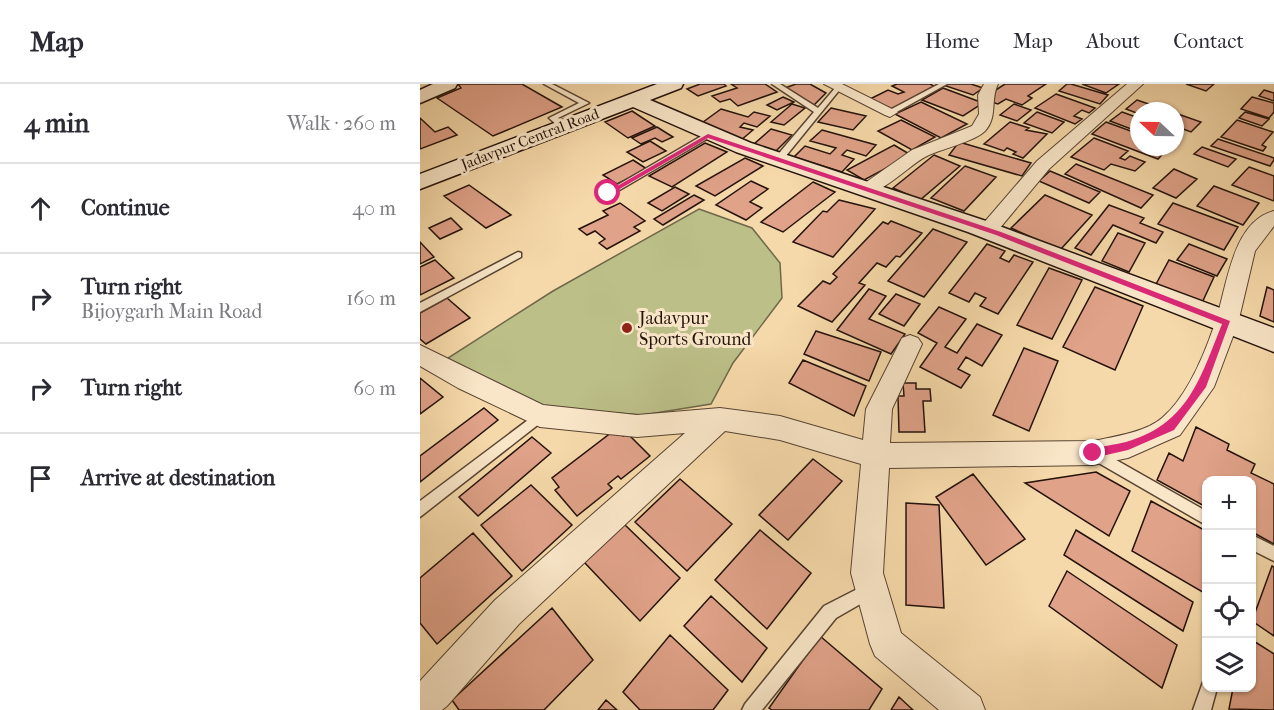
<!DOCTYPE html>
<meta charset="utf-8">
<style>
:root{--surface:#fff;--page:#f2f2f3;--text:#2b2b33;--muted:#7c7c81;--line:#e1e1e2}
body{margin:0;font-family:"IM FELL French Canon",serif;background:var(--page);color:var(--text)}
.controls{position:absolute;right:18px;bottom:18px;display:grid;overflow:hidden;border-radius:12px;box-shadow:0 2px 4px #0004}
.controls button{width:54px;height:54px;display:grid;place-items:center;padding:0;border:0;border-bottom:2px solid var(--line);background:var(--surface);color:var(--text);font:30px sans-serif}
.compass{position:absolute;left:710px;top:18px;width:54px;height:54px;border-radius:50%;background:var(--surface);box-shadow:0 2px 4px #0004;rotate:292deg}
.stop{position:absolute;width:18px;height:18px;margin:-14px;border:4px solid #db2777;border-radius:50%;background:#fff}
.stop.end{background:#db2777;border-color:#fff;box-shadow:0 2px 6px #0008}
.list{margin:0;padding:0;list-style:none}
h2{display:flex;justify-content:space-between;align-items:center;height:78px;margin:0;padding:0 24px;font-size:26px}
h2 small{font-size:20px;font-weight:400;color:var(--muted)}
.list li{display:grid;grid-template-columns:39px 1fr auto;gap:18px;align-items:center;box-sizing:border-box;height:90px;padding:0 24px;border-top:2px solid var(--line)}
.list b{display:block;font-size:22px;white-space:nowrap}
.list p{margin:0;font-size:20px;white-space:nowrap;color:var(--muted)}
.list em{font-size:20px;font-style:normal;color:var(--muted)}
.icon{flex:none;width:33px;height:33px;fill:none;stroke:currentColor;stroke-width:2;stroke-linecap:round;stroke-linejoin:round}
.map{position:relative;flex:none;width:854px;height:626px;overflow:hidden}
header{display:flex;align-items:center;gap:36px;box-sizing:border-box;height:84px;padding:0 30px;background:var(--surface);border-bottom:2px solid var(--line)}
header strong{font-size:28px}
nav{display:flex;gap:33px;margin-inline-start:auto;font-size:21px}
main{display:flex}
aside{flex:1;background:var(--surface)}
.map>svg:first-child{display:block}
</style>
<header>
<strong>Map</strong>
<nav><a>Home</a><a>Map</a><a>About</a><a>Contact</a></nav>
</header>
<main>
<aside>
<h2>4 min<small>Walk · 260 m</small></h2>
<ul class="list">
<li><svg class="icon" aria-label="ahead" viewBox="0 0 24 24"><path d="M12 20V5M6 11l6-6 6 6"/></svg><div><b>Continue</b></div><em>40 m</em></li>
<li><svg class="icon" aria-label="right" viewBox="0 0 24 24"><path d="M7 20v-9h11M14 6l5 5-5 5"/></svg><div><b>Turn right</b><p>Bijoygarh Main Road</p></div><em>160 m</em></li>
<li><svg class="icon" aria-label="right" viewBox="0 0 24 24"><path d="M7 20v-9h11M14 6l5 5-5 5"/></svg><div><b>Turn right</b></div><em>60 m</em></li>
<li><svg class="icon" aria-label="arrive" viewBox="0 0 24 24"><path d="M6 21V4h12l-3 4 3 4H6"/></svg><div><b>Arrive at destination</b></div></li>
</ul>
</aside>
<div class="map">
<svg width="854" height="626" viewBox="0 0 854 626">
<rect width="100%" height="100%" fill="#f6d9aa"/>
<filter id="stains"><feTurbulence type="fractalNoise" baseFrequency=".00333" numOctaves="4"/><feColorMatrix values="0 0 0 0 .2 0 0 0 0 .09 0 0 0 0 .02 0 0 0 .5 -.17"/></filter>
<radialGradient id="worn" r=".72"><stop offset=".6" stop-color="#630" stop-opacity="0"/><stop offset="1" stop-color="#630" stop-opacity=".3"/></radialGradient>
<path fill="#bcbf88" stroke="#70684a" stroke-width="1.5" d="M279,125L332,144L360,179L362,214L313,279L291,320L223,331L118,323L48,289L28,274L133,207Z"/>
<path fill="#e0a289" stroke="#24120b" stroke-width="1.5" d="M38,0H102L142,23L73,52L17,14L41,4Z
M280,0H304L306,2L278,12L267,5Z
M311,0H345L357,8L318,22L310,15L300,18L292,12L317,4Z
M376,0H390L406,9L394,21L365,4Z
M477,0H510L516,3L472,25L450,15L468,6L478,10L484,8L472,2Z
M528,0H551L563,4L553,11L526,2Z
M585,0H626L608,12L612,14L602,21L586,15L578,20L568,17V11Z
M647,0H651L688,11L680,20L639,7Z
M662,0H699L686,9Z
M766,0H794L786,7Z
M523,4L563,19L543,32L502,16Z
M844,6L854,9V17L839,12Z
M636,10L675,24L669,29L662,26L654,32L662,35L655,40L615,24Z
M363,13L374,18L357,26L347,21Z
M832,13L854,19V28L849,34L821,25Z
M717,16L749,27H719V30L706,25Z
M501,18L547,40L521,54L475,30Z
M372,20L385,24L364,41L351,38Z
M594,20L611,26L597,37L580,31Z
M411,24L446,32L433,46L398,38Z
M301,25L328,33L334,28L350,32L337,43L324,39L320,43L333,46L320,57L279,41Z
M212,27L235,42L208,54L185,38Z
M617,28L644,38L632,49L604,39Z
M702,28L719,34V48L690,37Z
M825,28L849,35L842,42L819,34Z
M755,29L781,38L771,48L755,42Z
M0,34L15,48L28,43L37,51L0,65Z
M481,36L515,53L492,66L458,47Z
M817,36L853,48L842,61L846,63L843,67L801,53Z
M590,38L609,44L606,46L627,50L603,74L593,70L596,68L587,64L584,67L564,60Z
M686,38L719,50V63H749L738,75L672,50Z
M237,43L253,53L242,58L235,54L221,60L212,54Z
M351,45L372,51L356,67L334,60Z
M402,46L456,61L446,72L427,66L422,71L434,75L422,88L374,73L385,62L410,70L416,64L390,57Z
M674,54L708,67L700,74L705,76L710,72L725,78L715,87L691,80L684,86L651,73Z
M798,55L854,74V76L850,82L791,62Z
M230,57L246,67L223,78L207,68Z
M539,58L611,79L602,92L529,71Z
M285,59L307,68L252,103L229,92Z
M474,61L491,71L444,96L427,86Z
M782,63L816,75L808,83L774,70Z
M514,71L540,82L500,116L473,104Z
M325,74L343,82L295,112L276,102Z
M213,76L227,85L197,100L183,91Z
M656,80L733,111L721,124L645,90Z
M545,82L576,93L544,127L511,114Z
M829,83L854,92V117L812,101Z
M754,85L777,95L756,114L733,104Z
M630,87L680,108L669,119L619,97Z
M331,97L348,105L330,118L342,124L326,136L296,121Z
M393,98L415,108L363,148L341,138Z
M49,101L91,131L66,144L24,112Z
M794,102L839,119L823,141L777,122Z
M255,103L269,110L242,127L228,119Z
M274,111L284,116L243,141L234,135Z
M625,111L672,131L640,166L591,144Z
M419,116L455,125L413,173L373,158L403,127L407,128Z
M200,119L225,137L214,143L220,147L187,165L179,159L185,155L175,147L167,151L159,145L188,131L183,127Z
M753,119L818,143L804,166L738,140Z
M689,121L724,134L720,139L743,148L736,159L693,141L671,171L655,164Z
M31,134L42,145L20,155L9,144Z
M471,137L502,149L480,173L476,172L466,183L457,179L439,199L445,201L412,238L378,222L403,197L410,200L417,193L413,190L463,138L468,140Z
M513,145L547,158L504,213L468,197Z
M698,149L725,159L709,188L682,177Z
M0,158L14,173L0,180Z
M567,160L585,167L580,174L589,178L594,171L613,178L578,230L560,222L566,214L555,209L549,218L529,209Z
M769,160L807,175L797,192L757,176Z
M15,176L34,194L0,211V183Z
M749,176L794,193L781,221L735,202Z
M629,184L662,196L632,255L597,241Z
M675,203L723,222L695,286L643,263Z
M847,203L854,206V238L840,232Z
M449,205L466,212L449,235L485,250L471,270L417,246Z
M476,210L500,220L484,242L459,230Z
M27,214L50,234L6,260L0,255V229Z
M519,223L546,235L525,263L537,269L557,240L582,251L562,282L546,273L538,285L550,291L541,304L500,283L517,259L498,249Z
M396,247L461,268L449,297L384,270Z
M604,264L638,277L609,347L573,331Z
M383,276L446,302L434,332L369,299Z
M0,294L23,313L0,330Z
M483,299H496V305H510L511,317H503L505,348H479L478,312H484Z
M64,324L78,336L0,398V372Z
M776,343L809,360L807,366L835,380L831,389L854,400V460L832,448V396H786V423L737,396L749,369L763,377Z
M196,345L203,352L207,349L230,372L201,395L198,392L188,400L192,404L157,432L135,406L139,403L132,394Z
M112,353L131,369L58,432L39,413Z
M393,375L422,397L368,456L339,431Z
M676,388L710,407L689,452L605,399Z
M553,390L605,455L566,481L516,413Z
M260,395L312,440L267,487L215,438Z
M111,401L152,441L102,487L61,441Z
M731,417L786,447V510L712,467Z
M486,419L519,421L524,524L486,521Z
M204,440L260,494L220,537L164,478Z
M340,446L391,489L347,545L295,496Z
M656,446L773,518L763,547L644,471Z
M53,449L92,492L17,560L0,539V494Z
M852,482L854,483V552L832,537Z
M647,487L757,561L742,604L629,522Z
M291,512L347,564L322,598L264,542Z
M132,524L173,576L124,626H39L32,616Z
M250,551L308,606L293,626H220L203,608Z
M400,552L462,605L449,626H352L349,624Z
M832,556L854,570V626L809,625L813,604H832Z
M479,613L493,626H471Z
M186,616L197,626H178Z"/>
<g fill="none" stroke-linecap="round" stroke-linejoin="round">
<defs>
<path id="lane" d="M124,0H132L169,19L138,34L146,40V44H140L129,34L159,19Z
M352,0H360L398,24L416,3L421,4L361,78H358L354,76L355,74L394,28Z
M519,0H527L473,30L466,28Z
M285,50L292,52L191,111L184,109Z
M98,168L101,169V173L0,228V219Z
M120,327L124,328L126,332L124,336L0,433V417Z
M675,364L786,427V441L670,374L669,370L670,366Z
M832,451L854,462V477L832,466Z
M451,498L456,501L459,506L456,511L416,534L342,626H322L325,620L404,522Z
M786,597V604H797L791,626H773L783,598Z"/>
<path id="street" d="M404,0H422L478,28L470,33L465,31Z
M564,0H578C570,16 578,33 565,47C554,58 520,65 505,73C488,82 460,113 442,109L439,105L442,101L492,66L552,42L559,30L558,11Z
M707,0H723L629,85L575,150H561L558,146L561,142L617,77Z
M854,127V142L835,167L818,239L794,303L760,351L708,374L673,381L469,384L463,489L481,549L560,613L565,626H519L455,572L450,560L431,489L441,380L360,356L305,347L99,540L27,622L22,626H0V597L75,516L265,349L217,353L120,343L38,304L0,282V261L123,321L217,331L300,324L360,332L443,356L446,325L482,254L490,251L498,254L502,260L472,325L470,359L673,357C693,353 726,348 742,334C767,313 785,269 795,239C807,205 811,138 854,127Z"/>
<path id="secondary" d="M13,0H37L35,4L0,19V6Z
M237,0H263L261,4L230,16L331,59L566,137L854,244V268L548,148L316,68L213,23L0,105V90Z"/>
</defs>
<use href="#lane" stroke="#584433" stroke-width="3"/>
<use href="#street" stroke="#584433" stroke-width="2"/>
<use href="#secondary" stroke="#24120b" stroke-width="3"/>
<use href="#lane" fill="#f9e6c8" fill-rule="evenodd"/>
<use href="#street" fill="#f9e6c8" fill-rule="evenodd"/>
<use href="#secondary" fill="#f9e6c8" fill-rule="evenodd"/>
</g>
<path fill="#db2777" d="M288,50L581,148L810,237L786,303L754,346L708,366L673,374L669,372V366C681,362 694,361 706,358C768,340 780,295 802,240L576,151L288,54L191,110L185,109Z"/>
<circle fill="#8f2418" stroke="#f9e6c8" stroke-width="2" cx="207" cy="244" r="6"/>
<g text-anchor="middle" stroke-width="6" stroke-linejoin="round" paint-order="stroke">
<g font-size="15" fill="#24120b" stroke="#f9e6c8">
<text transform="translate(110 55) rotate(-21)" y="5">Jadavpur Central Road</text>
</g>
<g font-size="18" fill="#24120b" stroke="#f9e6c8" text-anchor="start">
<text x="219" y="240">Jadavpur<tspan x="219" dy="21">Sports Ground</tspan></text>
</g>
</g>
<rect width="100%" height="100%" filter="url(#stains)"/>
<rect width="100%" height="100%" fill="url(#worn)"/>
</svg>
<div class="controls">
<button>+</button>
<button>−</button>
<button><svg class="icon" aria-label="locate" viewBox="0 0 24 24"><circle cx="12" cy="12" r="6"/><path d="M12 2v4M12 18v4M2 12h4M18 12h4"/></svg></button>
<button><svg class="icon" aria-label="layers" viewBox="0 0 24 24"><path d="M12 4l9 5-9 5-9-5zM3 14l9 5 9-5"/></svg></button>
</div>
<svg class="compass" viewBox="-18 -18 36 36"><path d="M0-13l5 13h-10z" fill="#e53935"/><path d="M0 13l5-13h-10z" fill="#7c7c81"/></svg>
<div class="stop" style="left:188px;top:109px"></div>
<div class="stop end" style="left:673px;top:369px"></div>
</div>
</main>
